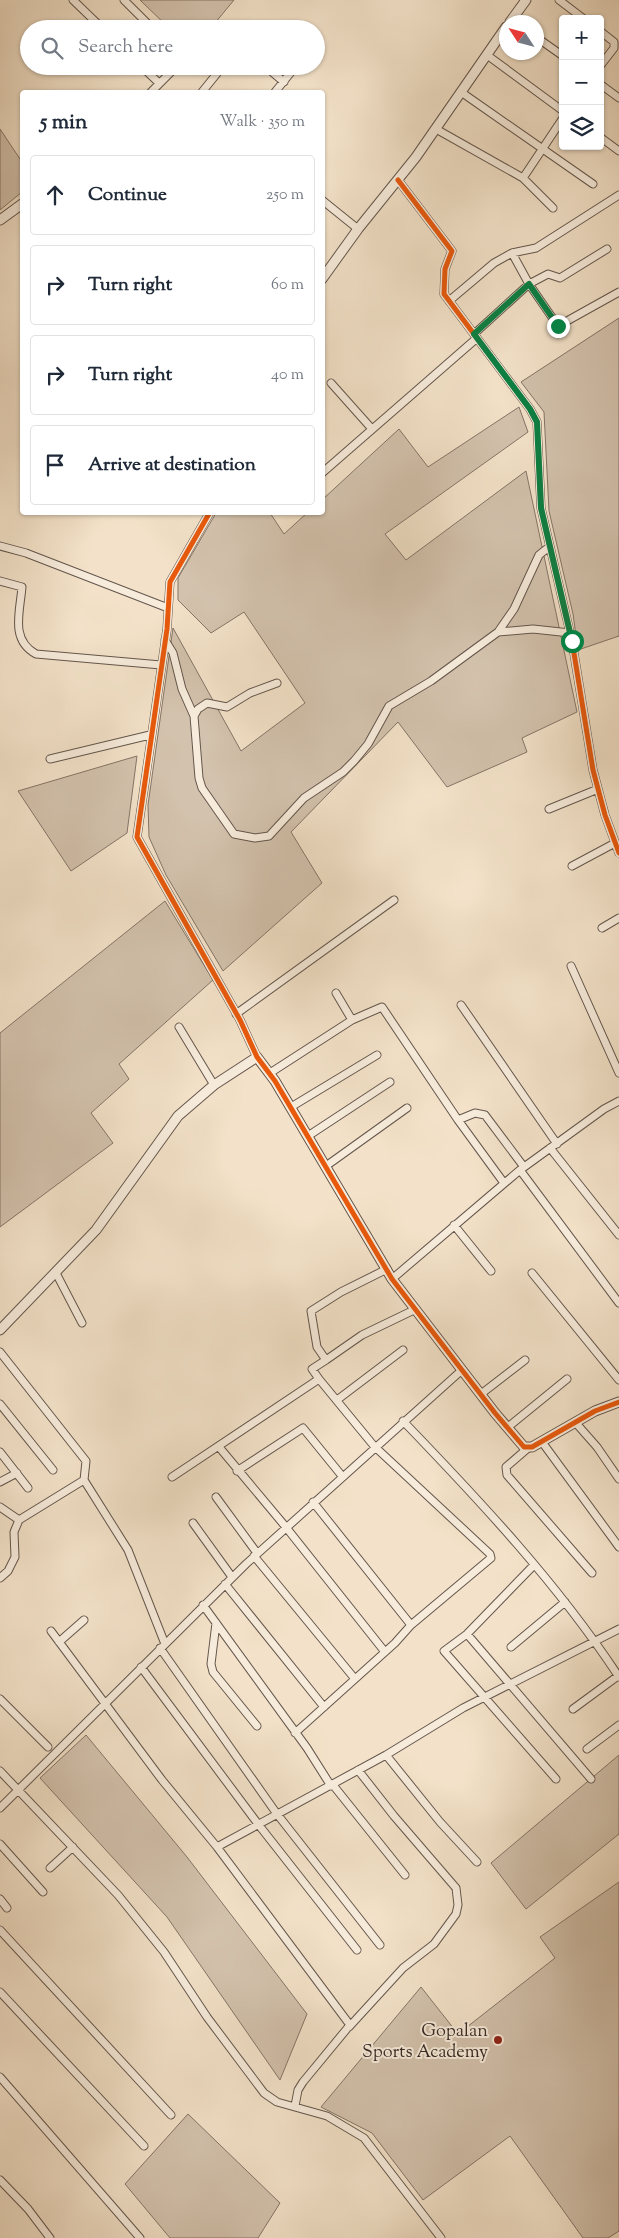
<!DOCTYPE html>
<meta charset="utf-8">
<style>
:root{--surface:#fff;--page:#f2f2f3;--text:#1f2937;--muted:#747a83;--line:#e0e1e3}
body{margin:0;font-family:"Sorts Mill Goudy",serif;background:var(--page);color:var(--text)}
.controls{position:absolute;right:15px;top:15px;display:grid;overflow:hidden;border-radius:5px;box-shadow:0 1px 4px #0004}
.controls button{width:45px;height:45px;display:grid;place-items:center;padding:0;border:0;border-bottom:1px solid var(--line);background:var(--surface);color:var(--text);font:25px sans-serif}
.compass{position:absolute;left:499px;top:15px;width:45px;height:45px;border-radius:50%;background:var(--surface);box-shadow:0 1px 4px #0004;rotate:306deg}
.stop{position:absolute;width:15px;height:15px;margin:-11px;border:4px solid #0b8043;border-radius:50%;background:#fff}
.stop.end{background:#0b8043;border-color:#fff;box-shadow:0 1px 5px #0008}
.list{margin:0;padding:0;list-style:none}
h2{display:flex;justify-content:space-between;align-items:center;height:65px;margin:0;padding:0 20px;font-size:21px}
h2 small{font-size:16px;font-weight:400;color:var(--muted)}
.list li{display:grid;grid-template-columns:32px 1fr auto;gap:15px;align-items:center;box-sizing:border-box;height:80px;margin:0 10px 10px;padding:0 10px;border:1px solid var(--line);border-radius:5px}
.list b{display:block;font-size:19px;white-space:nowrap}
.list em{font-size:16px;font-style:normal;color:var(--muted)}
.icon{flex:none;width:28px;height:28px;fill:none;stroke:currentColor;stroke-width:2;stroke-linecap:round;stroke-linejoin:round}
.map{position:relative;flex:none;width:619px;height:2238px;overflow:hidden}
.search{position:absolute;background:var(--surface);box-shadow:0 1px 4px #0004;left:20px;top:20px;width:305px;height:55px;display:flex;align-items:center;gap:12px;box-sizing:border-box;padding:0 18px;border-radius:28px;color:var(--muted);font-size:19px}
.panel{position:absolute;background:var(--surface);box-shadow:0 1px 4px #0004;left:20px;top:90px;width:305px;height:425px;border-radius:5px}
.map>svg:first-child{display:block}
</style>
<div class="map">
<svg width="619" height="2238" viewBox="0 0 619 2238">
<rect width="100%" height="100%" fill="#f3e2c9"/>
<filter id="stains"><feTurbulence type="fractalNoise" baseFrequency=".004" numOctaves="4"/><feColorMatrix values="0 0 0 0 .2 0 0 0 0 .09 0 0 0 0 .02 0 0 0 .5 -.17"/></filter>
<radialGradient id="worn" r=".72"><stop offset=".6" stop-color="#630" stop-opacity="0"/><stop offset="1" stop-color="#630" stop-opacity=".3"/></radialGradient>
<path fill="#d3c2ad" stroke="#847568" d="M140,0H234L210,29H170Z
M0,129L22,162V192L0,210Z
M619,318V636L578,650L573,614L549,511L544,412L521,382Z
M519,407L528,432L385,534L406,560L526,471L577,712L522,738L527,752L447,787L398,722L291,832L322,883L223,971L166,875L149,837L148,805L173,628L241,751L305,703L244,612L211,633L178,600V578L216,513H270L284,534L307,513L322,512L323,499L399,429L428,467Z
M137,756L127,833L71,871L18,791Z
M165,901L213,980L119,1064L129,1079L91,1113L113,1143L0,1227V1033Z
M86,1735L187,1857L307,2014L280,2080L167,1917L40,1778Z
M619,1755V1834L526,1909L491,1863Z
M619,1882V2231L608,2238H583L510,2136L423,2200L372,2133L321,2107L421,1987L458,2034L555,1958L540,1937Z
M188,2114L280,2203L258,2238H170L125,2184Z"/>
<g fill="none" stroke-linecap="round" stroke-linejoin="round">
<defs>
<path id="minor" d="M73,0L103,29
M124,0L153,29
M559,0L584,19
M600,31L614,42V48L600,66
M536,37L563,56
M487,55L563,111
M141,66L159,83
M265,66L284,82
M600,84L619,98
M151,92L177,66
M202,92L223,66
M275,92L296,66
M461,92L593,184
M436,129L523,178L553,208
M600,137L619,151
M523,178L563,118
M398,180L452,251L445,269L444,294L530,409L537,422L541,508L572,641L593,770L605,815L619,853
M322,200L358,229
M512,253L529,284L558,326L619,292
M449,301L494,263L512,253L536,248L619,195
M474,334L529,284L548,274L560,278L607,249
M331,383L372,429
M322,473L477,338
M210,512L170,582L167,629L137,837L240,1020L257,1057
M0,546L26,553L168,608
M0,581L22,587C20,612 10,640 36,654L161,665
M498,632L514,609L539,555L549,547
M165,640L173,653L182,689L194,716
M277,683L250,693L227,707L207,703L198,709L194,716L199,778L202,788L234,834L255,838L269,836L304,798L343,772L354,761L368,744L389,706L431,681L498,632L533,629L570,633
M50,759L150,735
M549,809L598,789
M572,866L615,843
M602,928L619,918
M571,966L619,1073
M336,993L352,1020
M461,1005L557,1144
M236,1014L394,900
M179,1027L214,1085
M270,1073L352,1020L382,1007L458,1120L504,1183
M291,1107L377,1055
M458,1120L475,1113L485,1115L524,1167
M308,1136L390,1082
M550,1148L619,1235
M326,1166L407,1108
M520,1170L619,1303
M454,1225L491,1271
M56,1273L82,1323
M532,1273L619,1380
M392,1279L520,1170L604,1109L619,1101
M0,1352L86,1461L84,1480L128,1550L165,1644
M326,1360L362,1335L416,1309
M319,1379L312,1369L326,1360L317,1347L311,1311L341,1292L387,1269
M481,1394L525,1360
M337,1400L403,1350
M0,1404L53,1470
M403,1421C481,1502 557,1583 619,1677
M575,1422L597,1447L619,1479
M508,1427L567,1379
M542,1442L619,1547
M219,1447L285,1526L385,1652
M528,1448L506,1467L507,1475L592,1573
M0,1452L28,1488
M237,1471L303,1428L342,1476
M172,1477L319,1379L374,1446L490,1554L491,1558L411,1625L395,1643L295,1733
M0,1482L17,1473
M216,1497L257,1553
M313,1502L411,1625
M0,1507L19,1520
M193,1523L232,1577
M254,1556L355,1679
M534,1565L467,1634L444,1651L556,1779
M0,1578L8,1571L15,1557L14,1532L19,1520L84,1480
M225,1584L324,1707
M203,1605L307,1748L331,1786
M216,1623L211,1664L213,1672L257,1726
M51,1631L162,1780L217,1847L350,2025L303,2082L298,2090L295,2106
M467,1634L591,1779
M59,1642L84,1620
M511,1647L565,1602
M160,1648L277,1814L380,1945
M141,1667L258,1824L357,1950
M0,1699L48,1747
M573,1709L618,1676
M587,1749L619,1725
M386,1755L440,1822L477,1862
M0,1771L118,1895L164,1952L207,2017L264,2093L277,2102L327,2116L364,2138L441,2238
M333,1785L405,1875
M0,1808L246,1564L462,1370
M0,1844L43,1892
M217,1847L386,1755L463,1708L619,1629
M50,1868L73,1847
M0,1899L7,1908
M0,1930L171,2115
M0,1992L144,2146
M349,2027L403,1968L434,1944L456,1914L458,1905L456,1888L394,1816L358,1770
M0,2077L140,2238
M0,2180L28,2209L50,2238"/>
<path id="tertiary" d="M510,22L526,0
M0,220L22,204
M322,279L358,229L416,157L506,27
M0,1330L96,1230L178,1116L214,1085L257,1057L275,1081L392,1279L495,1413L524,1447H532L595,1411L619,1402"/>
</defs>
<use href="#minor" stroke="#64564c" stroke-width="9"/>
<use href="#tertiary" stroke="#64564c" stroke-width="11"/>
<use href="#minor" stroke="#f7ecdc" stroke-width="7"/>
<use href="#tertiary" stroke="#f7ecdc" stroke-width="9"/>
<defs>
<path id="cycleway" d="M398,180L452,251L445,269L444,294L530,409L537,422L541,508L572,641L593,770L605,815L619,853
M210,512L170,582L167,629L137,837L240,1020L257,1057L275,1081L392,1279L495,1413L524,1447H532L595,1411L619,1402"/>
</defs>
<use href="#cycleway" stroke="#f7ecdc" stroke-width="8"/>
<use href="#cycleway" stroke="#e8590c" stroke-width="5"/>
</g>
<g fill="none" stroke-linecap="round" stroke-linejoin="round">
<path stroke="#0b8043" stroke-width="6" d="M558,326L529,284L474,334L530,409L537,422L541,508L572,641"/>
</g>
<circle fill="#8f2418" stroke="#f7ecdc" stroke-width="2" cx="498" cy="2040" r="5"/>
<g text-anchor="middle" stroke-width="4" stroke-linejoin="round" paint-order="stroke">
<g font-size="18" fill="#352823" stroke="#f7ecdc" text-anchor="end">
<text x="488" y="2036">Gopalan<tspan x="488" dy="21">Sports Academy</tspan></text>
</g>
</g>
<rect width="100%" height="100%" filter="url(#stains)"/>
<rect width="100%" height="100%" fill="url(#worn)"/>
</svg>
<div class="controls">
<button>+</button>
<button>−</button>
<button><svg class="icon" aria-label="layers" viewBox="0 0 24 24"><path d="M12 4l9 5-9 5-9-5zM3 14l9 5 9-5"/></svg></button>
</div>
<svg class="compass" viewBox="-18 -18 36 36"><path d="M0-13l5 13h-10z" fill="#e53935"/><path d="M0 13l5-13h-10z" fill="#747a83"/></svg>
<div class="stop" style="left:572px;top:641px"></div>
<div class="stop end" style="left:558px;top:326px"></div>
<div class="search"><svg class="icon" aria-label="search" viewBox="0 0 24 24"><circle cx="10" cy="10" r="6"/><path d="M15 15l6 6"/></svg>Search here</div>
<section class="panel">
<h2>5 min<small>Walk · 350 m</small></h2>
<ul class="list">
<li><svg class="icon" aria-label="ahead" viewBox="0 0 24 24"><path d="M12 20V5M6 11l6-6 6 6"/></svg><div><b>Continue</b></div><em>250 m</em></li>
<li><svg class="icon" aria-label="right" viewBox="0 0 24 24"><path d="M7 20v-9h11M14 6l5 5-5 5"/></svg><div><b>Turn right</b></div><em>60 m</em></li>
<li><svg class="icon" aria-label="right" viewBox="0 0 24 24"><path d="M7 20v-9h11M14 6l5 5-5 5"/></svg><div><b>Turn right</b></div><em>40 m</em></li>
<li><svg class="icon" aria-label="arrive" viewBox="0 0 24 24"><path d="M6 21V4h12l-3 4 3 4H6"/></svg><div><b>Arrive at destination</b></div></li>
</ul>
</section>
</div>
